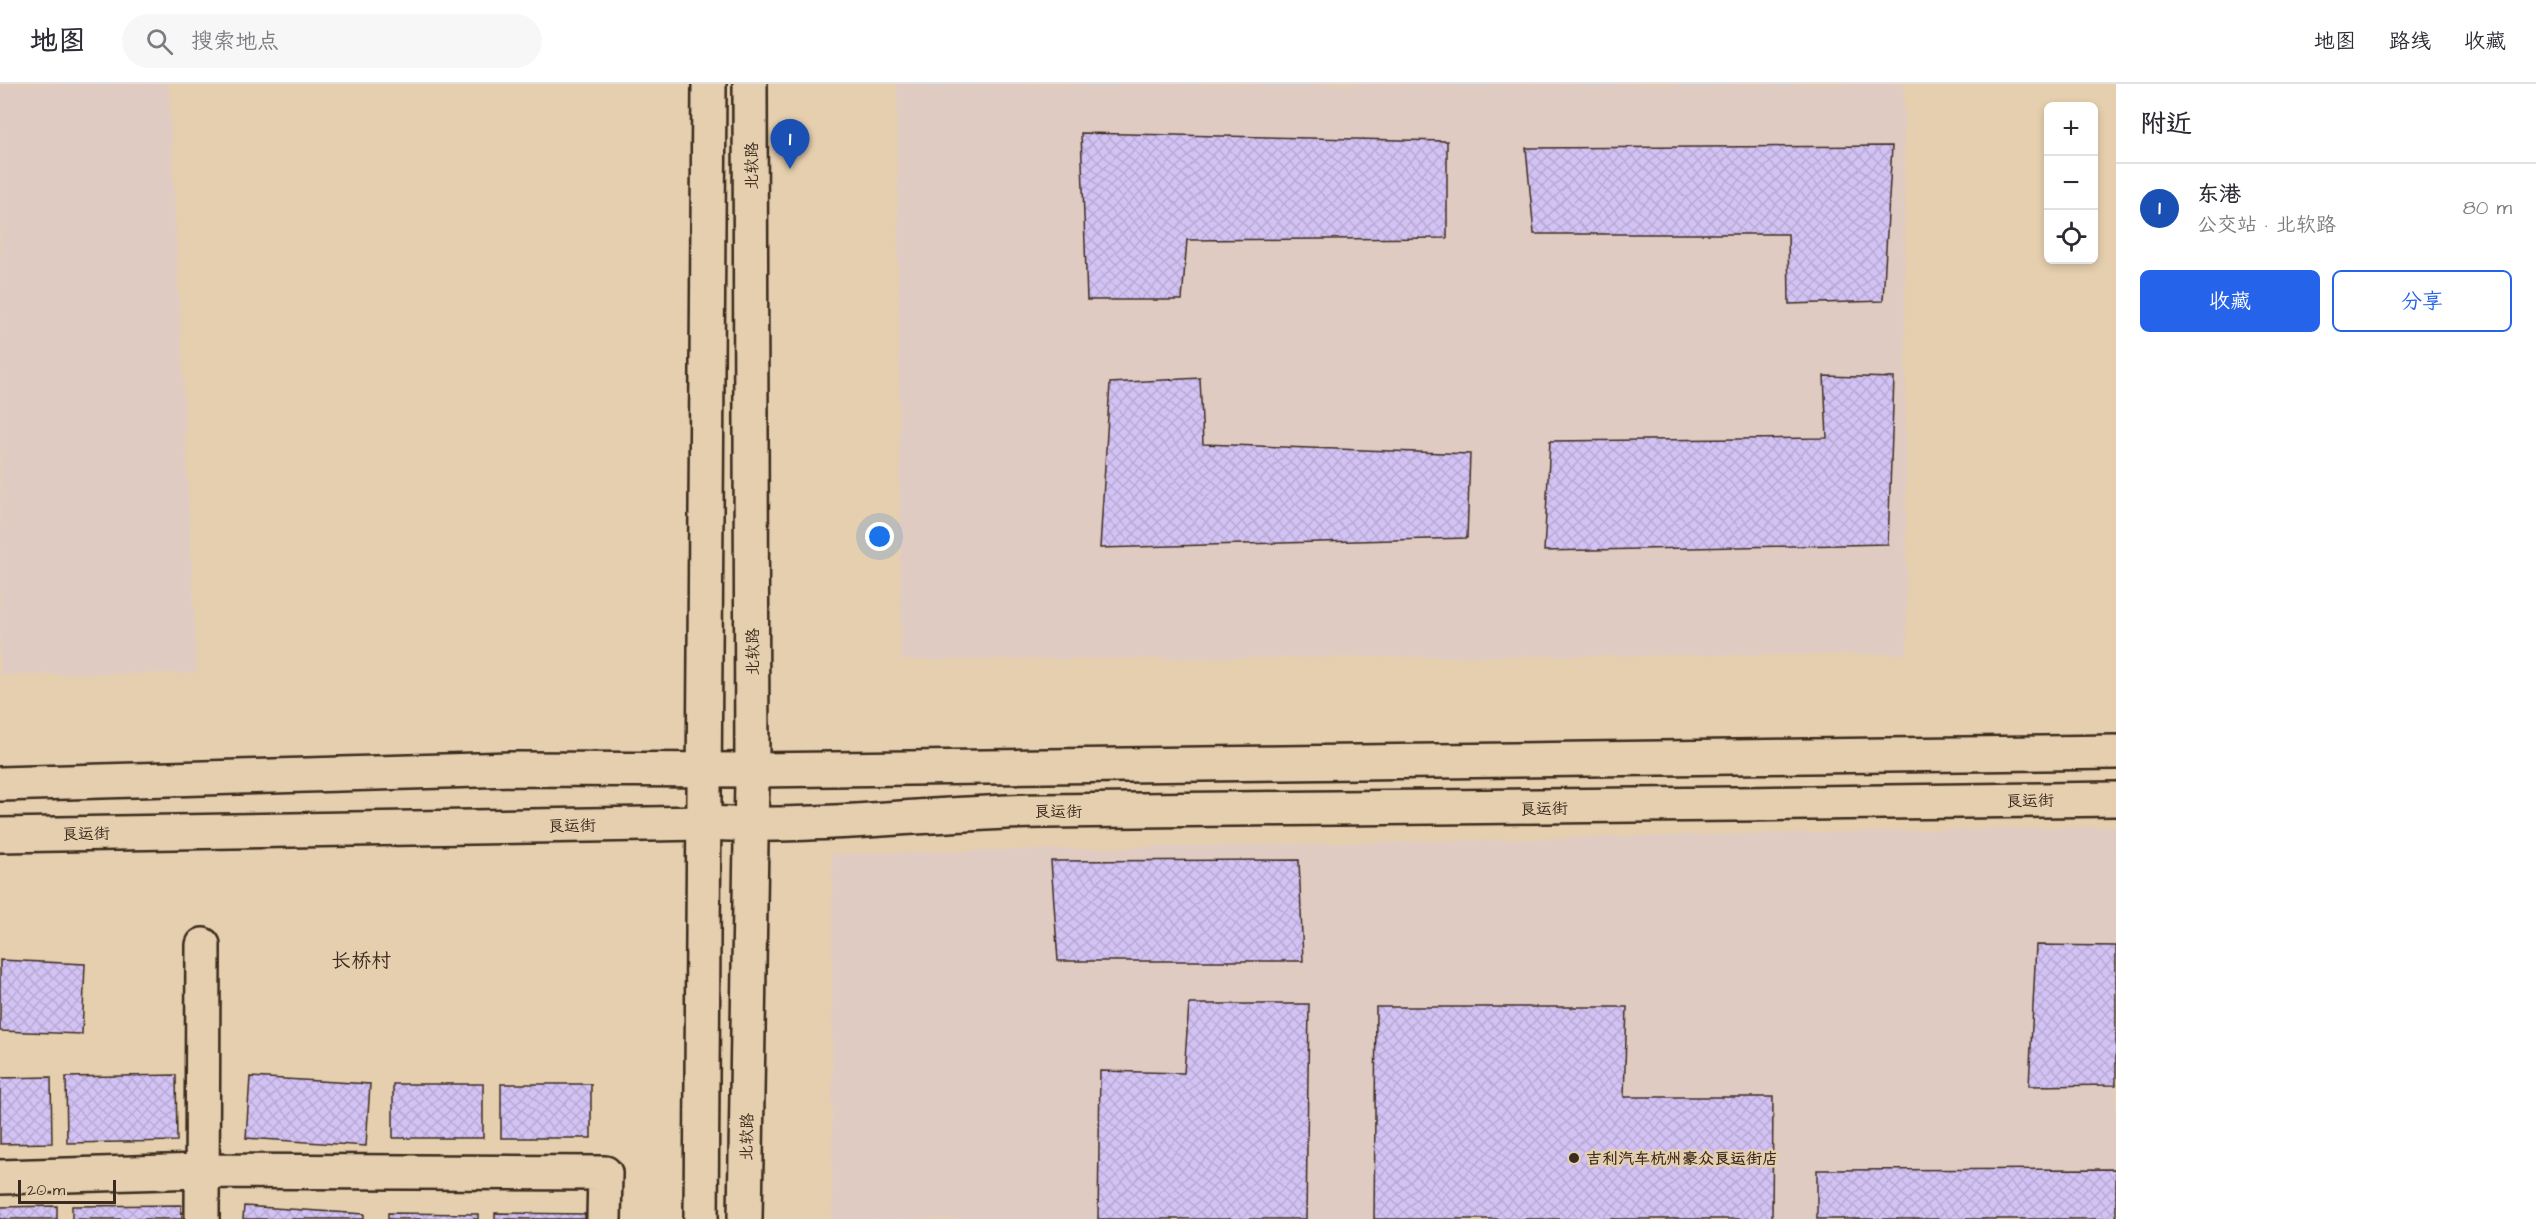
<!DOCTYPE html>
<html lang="zh">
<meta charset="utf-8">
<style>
:root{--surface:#fff;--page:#f7f7f7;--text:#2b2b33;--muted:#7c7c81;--line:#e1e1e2;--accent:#2563eb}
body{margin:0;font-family:"Architects Daughter","LXGW WenKai TC",sans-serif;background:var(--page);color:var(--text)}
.controls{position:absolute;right:18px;top:18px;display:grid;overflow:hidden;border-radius:9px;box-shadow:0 3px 9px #0003}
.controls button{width:54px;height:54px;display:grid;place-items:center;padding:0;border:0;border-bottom:2px solid var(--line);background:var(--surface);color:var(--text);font:30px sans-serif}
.scale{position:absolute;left:18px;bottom:15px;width:98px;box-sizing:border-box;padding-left:6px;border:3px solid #3b2a1e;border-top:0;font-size:16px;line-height:21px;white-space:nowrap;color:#3b2a1e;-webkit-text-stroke:4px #e5cfae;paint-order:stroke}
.you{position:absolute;left:880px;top:453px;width:21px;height:21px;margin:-15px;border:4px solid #fff;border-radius:50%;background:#1a73e8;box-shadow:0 0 0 9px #1a73e833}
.badge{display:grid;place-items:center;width:39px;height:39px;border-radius:50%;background:var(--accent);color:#fff;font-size:20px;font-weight:700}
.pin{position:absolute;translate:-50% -50px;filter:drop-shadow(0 2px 3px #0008)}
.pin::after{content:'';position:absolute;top:32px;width:21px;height:18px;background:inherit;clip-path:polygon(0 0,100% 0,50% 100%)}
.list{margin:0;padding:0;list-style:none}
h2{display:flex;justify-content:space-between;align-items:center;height:78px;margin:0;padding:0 24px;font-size:26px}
h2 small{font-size:20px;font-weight:400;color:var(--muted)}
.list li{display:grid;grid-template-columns:39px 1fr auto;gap:18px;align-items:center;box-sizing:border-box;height:90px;padding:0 24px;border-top:2px solid var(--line)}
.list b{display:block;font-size:22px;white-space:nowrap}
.list p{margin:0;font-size:20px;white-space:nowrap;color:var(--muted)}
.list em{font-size:20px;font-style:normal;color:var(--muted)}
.actions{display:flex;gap:12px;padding:18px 24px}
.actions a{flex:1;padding:14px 0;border:2px solid var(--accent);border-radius:9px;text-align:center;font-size:21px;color:var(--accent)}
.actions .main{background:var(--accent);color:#fff}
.icon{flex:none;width:33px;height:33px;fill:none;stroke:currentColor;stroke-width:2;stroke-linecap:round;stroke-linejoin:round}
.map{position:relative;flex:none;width:2116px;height:1135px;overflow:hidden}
header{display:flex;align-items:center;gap:36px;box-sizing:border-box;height:84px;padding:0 30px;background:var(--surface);border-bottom:2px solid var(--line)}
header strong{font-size:28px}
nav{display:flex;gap:33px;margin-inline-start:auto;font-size:21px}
.search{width:420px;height:54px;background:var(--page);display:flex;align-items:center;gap:15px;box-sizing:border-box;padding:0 21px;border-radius:33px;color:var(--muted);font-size:22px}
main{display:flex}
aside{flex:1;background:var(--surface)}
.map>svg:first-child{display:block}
</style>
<header>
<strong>地图</strong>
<div class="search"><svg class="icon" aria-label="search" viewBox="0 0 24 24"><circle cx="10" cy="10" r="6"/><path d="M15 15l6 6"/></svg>搜索地点</div>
<nav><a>地图</a><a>路线</a><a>收藏</a></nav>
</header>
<main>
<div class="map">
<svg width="2116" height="1135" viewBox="0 0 2116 1135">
<defs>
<pattern id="building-cross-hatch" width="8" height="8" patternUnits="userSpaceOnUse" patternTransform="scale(1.5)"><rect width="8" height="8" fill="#d3c3f5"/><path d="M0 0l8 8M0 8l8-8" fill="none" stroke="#b6a8d2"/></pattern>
</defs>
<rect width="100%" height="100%" fill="#e5cfae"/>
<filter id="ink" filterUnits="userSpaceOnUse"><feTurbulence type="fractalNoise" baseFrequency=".0167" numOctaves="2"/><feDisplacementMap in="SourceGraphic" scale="12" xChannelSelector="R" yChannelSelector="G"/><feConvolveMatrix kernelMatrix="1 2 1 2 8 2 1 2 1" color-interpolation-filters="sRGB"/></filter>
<g filter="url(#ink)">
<path fill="#e0cbc3" d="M0,0H169L197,589L0,591Z
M897,0H1904L1907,570L901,576Z
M2116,742V1135H832V770Z"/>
<path fill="url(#building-cross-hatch)" stroke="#3b2a1e" stroke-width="1.5" d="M1081,49L1447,57V154L1187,156L1182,216H1087Z
M1892,62L1883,217L1789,220L1788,150H1534L1526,64Z
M1824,292L1894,294L1888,460L1544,467L1550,357L1827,354Z
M1200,294L1203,360L1470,370L1467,454L1100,464L1110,299Z
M1299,776L1303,877H1058L1051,777Z
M2036,861L2116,862V1001L2029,1002Z
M0,876L85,880L82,950L0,947Z
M1189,920H1309L1306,1135H1098L1100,987L1184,989Z
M1376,923H1627L1624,1013H1773L1772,1135H1374Z
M176,991L177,1057L67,1059L66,993Z
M51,993L52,1059L0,1060V994Z
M250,993L370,1000L366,1062L246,1054Z
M393,1000H483V1054H393Z
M501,1000H591V1054H501Z
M2116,1085V1135H1817V1086Z
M181,1121L182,1135H72V1122Z
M57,1122V1135H0V1123Z
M244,1122L364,1130V1135H243Z
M388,1129L478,1130V1135H388Z
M495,1129L585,1130V1135H495Z"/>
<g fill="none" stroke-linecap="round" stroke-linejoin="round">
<defs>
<path id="minor" d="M0,1093L200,1087L605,1089L604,1135
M202,1135L203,861
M701,1135L709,0
M745,1135L752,693L750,0"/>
<path id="major" d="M0,700L512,685L752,686L2116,668
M0,751L705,739C818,745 932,728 1045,727C1402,726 1759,719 2116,715"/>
</defs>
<use href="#minor" stroke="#3b2a1e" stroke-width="38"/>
<use href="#major" stroke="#3b2a1e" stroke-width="38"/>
<use href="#minor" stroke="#e5cfae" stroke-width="33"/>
<use href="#major" stroke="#e5cfae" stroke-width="33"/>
</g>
</g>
<circle fill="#3b2a1e" stroke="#e5cfae" stroke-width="2" cx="1574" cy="1074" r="6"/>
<g text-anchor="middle" stroke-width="5" stroke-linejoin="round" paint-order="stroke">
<g font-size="16" fill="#3b2a1e" stroke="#e5cfae">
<text transform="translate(751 82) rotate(-90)" y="6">北软路</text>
<text transform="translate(752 568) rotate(-90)" y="6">北软路</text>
<text transform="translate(2030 716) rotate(-1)" y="6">良运街</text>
<text transform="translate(1544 724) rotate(-1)" y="6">良运街</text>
<text x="1058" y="733">良运街</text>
<text transform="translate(572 741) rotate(-1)" y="6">良运街</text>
<text transform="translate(86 749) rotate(-1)" y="6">良运街</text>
<text transform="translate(746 1053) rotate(-89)" y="6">北软路</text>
</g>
<g font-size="16" font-weight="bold" fill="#3b2a1e" stroke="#e5cfae" text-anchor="start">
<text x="1586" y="1080">吉利汽车杭州豪众良运街店</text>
</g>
<g font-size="20" fill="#3b2a1e" stroke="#e5cfae">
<text x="361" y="883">长桥村</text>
</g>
</g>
</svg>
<div class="controls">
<button>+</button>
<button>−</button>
<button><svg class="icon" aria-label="locate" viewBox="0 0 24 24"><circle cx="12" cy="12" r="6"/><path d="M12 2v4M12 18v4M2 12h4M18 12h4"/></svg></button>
</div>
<div class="scale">20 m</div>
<div class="you"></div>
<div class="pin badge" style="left:790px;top:85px;background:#1a4fb4">1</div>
</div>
<aside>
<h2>附近<small></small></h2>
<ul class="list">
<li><span class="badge" style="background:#1a4fb4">1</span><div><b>东港</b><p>公交站 · 北软路</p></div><em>80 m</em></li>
</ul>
<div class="actions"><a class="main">收藏</a><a>分享</a></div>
</aside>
</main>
